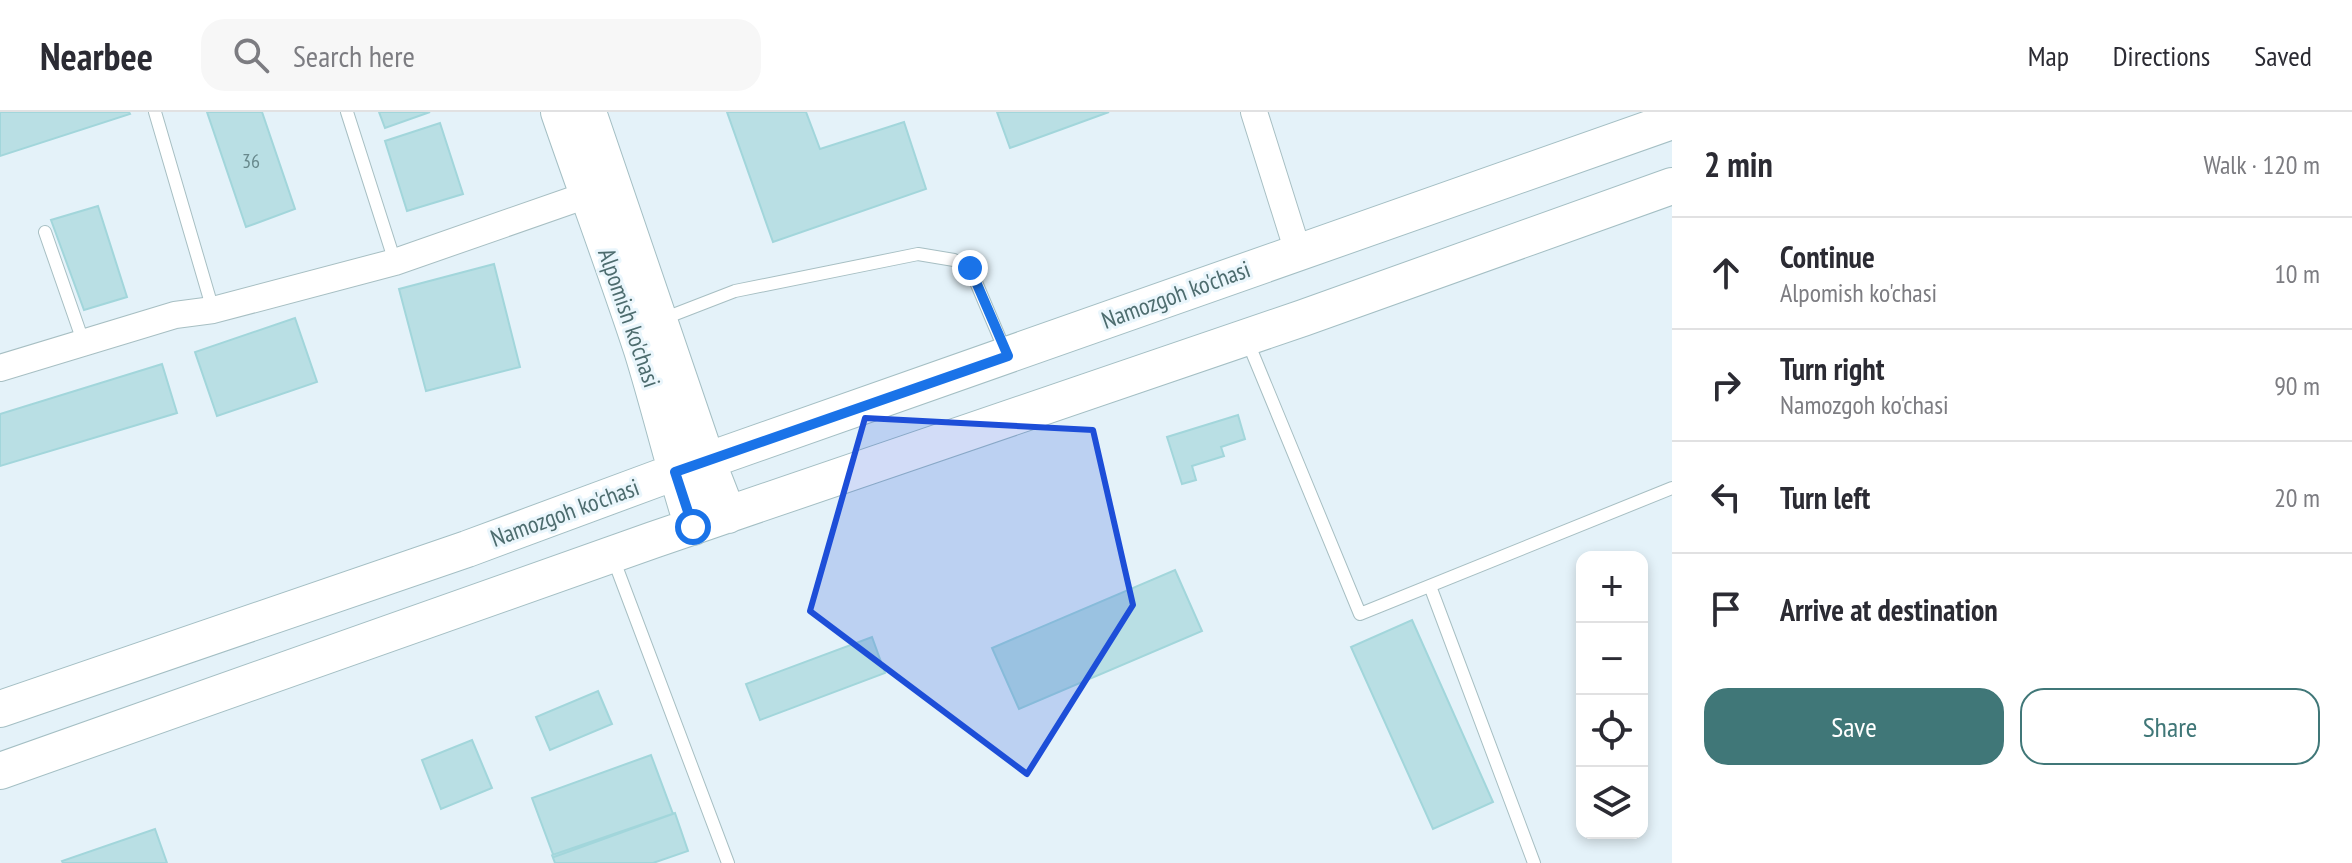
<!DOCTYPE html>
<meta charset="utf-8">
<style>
:root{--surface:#fff;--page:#f7f7f7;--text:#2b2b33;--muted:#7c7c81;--line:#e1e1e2;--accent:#407778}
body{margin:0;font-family:"PT Sans Narrow",sans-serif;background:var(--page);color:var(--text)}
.controls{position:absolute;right:24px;bottom:24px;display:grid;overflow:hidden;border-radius:16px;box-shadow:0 4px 12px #0003}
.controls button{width:72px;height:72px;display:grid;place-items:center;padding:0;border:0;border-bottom:2px solid var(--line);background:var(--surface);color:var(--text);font:40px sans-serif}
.stop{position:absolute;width:24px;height:24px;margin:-18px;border:6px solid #1a73e8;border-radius:50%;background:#fff}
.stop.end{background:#1a73e8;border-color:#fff;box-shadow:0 2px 8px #0008}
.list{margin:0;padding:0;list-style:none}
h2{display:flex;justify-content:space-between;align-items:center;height:104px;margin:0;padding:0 32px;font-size:34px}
h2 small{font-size:26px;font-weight:400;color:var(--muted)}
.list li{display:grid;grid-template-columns:52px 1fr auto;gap:24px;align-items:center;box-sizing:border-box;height:112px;padding:0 32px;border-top:2px solid var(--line)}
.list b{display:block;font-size:30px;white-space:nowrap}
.list p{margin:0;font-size:26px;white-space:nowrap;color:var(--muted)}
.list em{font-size:26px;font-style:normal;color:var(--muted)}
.actions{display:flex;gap:16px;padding:24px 32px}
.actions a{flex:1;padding:18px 0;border:2px solid var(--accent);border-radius:24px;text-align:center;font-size:28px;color:var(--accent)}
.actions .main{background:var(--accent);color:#fff}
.icon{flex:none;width:44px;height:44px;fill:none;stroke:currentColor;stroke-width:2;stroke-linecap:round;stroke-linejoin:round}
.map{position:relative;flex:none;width:1672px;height:751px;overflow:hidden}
header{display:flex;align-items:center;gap:48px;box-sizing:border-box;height:112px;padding:0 40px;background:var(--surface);border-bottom:2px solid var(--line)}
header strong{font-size:38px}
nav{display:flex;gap:44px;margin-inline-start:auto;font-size:28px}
.search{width:560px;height:72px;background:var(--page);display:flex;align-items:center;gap:20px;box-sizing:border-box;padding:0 28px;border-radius:24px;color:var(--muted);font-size:30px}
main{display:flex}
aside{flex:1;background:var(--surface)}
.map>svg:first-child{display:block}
</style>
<header>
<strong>Nearbee</strong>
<div class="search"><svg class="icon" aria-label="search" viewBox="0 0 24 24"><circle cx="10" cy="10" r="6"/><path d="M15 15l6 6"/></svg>Search here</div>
<nav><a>Map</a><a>Directions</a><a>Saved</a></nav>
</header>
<main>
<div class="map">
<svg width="1672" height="751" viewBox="0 0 1672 751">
<rect width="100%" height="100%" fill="#e4f2f9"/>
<path fill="#b9dfe4" stroke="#a2d6db" stroke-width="2" d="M0,0H129L130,2L0,44Z
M207,0H262L295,97L246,115Z
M379,0H430L385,16Z
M727,0H806L820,37L904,10L926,77L773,130Z
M997,0H1109L1010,36Z
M440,11L463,82L407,99L385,29Z
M98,94L127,185L84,198L51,108Z
M494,152L520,255L426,279L399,177Z
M295,206L317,270L217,304L195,240Z
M162,252L177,301L0,354V302Z
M1238,303L1245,327L1221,335L1224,344L1192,354L1196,368L1182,372L1167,325Z
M1175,458L1202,519L1019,597L992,536Z
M1412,508L1493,690L1433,717L1351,535Z
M872,525L885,561L760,608L746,572Z
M598,579L612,612L550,638L536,605Z
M472,628L492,676L441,697L422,648Z
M651,643L673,702L554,745L532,686Z
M675,701L688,739L653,751H555L552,743Z
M155,717L167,751H63L62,749Z"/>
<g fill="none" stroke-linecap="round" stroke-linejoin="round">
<defs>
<path id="service" d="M155,0L213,198
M347,0L395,150
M45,120L84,232
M660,208L735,179L918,142L954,148L970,156L1006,241
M1247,228L1360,502L1672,376
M613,446L728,751
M1430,474L1534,751"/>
<path id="minor" d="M1254,0L1298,140
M0,256L175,203L213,198L395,150L587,83"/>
<path id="secondary" d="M559,0C586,79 616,158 642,238C660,296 674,356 693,415
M588,0L707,349L728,403
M0,597L467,437L675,360L1672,9
M0,659L653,428L1303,206L1672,74"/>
</defs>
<use href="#service" stroke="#a7bfc3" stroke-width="14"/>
<use href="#minor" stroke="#a7bfc3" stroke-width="28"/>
<use href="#secondary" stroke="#a4bfc4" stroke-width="38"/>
<use href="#service" stroke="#fff" stroke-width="12"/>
<use href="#minor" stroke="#fff" stroke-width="26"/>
<use href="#secondary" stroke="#fff" stroke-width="36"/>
</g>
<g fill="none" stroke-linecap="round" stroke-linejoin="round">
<path stroke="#1a73e8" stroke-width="10" d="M693,415L675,360L1008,244L970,156"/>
</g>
<path fill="#1d4ed8" fill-opacity="0.2" stroke="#1d4ed8" stroke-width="6" stroke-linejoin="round" d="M865,306L1093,318L1133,493L1027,662L810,499Z"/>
<g text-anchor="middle" stroke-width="6" stroke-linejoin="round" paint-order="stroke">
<g font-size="20" fill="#68898c">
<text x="251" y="56">36</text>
</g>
<g font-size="24" fill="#4d6c6e" stroke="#eaf6fc">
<text transform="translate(1176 183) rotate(-20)" y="8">Namozgoh ko'chasi</text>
<text transform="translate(629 206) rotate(71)" y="8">Alpomish ko'chasi</text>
<text transform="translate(565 401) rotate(-20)" y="8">Namozgoh ko'chasi</text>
</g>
</g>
</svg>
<div class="controls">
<button>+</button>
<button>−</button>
<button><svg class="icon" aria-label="locate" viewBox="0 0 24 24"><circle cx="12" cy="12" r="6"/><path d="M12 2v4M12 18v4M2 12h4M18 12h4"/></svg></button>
<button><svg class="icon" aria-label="layers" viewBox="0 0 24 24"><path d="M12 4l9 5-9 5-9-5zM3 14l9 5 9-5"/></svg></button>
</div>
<div class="stop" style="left:693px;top:415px"></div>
<div class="stop end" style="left:970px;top:156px"></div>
</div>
<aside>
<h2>2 min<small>Walk · 120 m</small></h2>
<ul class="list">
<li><svg class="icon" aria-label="ahead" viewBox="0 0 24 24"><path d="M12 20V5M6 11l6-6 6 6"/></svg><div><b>Continue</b><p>Alpomish ko'chasi</p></div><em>10 m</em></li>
<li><svg class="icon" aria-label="right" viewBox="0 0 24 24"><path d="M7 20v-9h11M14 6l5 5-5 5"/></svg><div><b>Turn right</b><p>Namozgoh ko'chasi</p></div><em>90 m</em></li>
<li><svg class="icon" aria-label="left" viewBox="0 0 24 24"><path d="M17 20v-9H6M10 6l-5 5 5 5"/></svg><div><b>Turn left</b></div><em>20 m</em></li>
<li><svg class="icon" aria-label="arrive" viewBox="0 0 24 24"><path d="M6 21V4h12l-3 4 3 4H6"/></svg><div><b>Arrive at destination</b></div></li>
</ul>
<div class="actions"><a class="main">Save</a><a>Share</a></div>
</aside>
</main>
